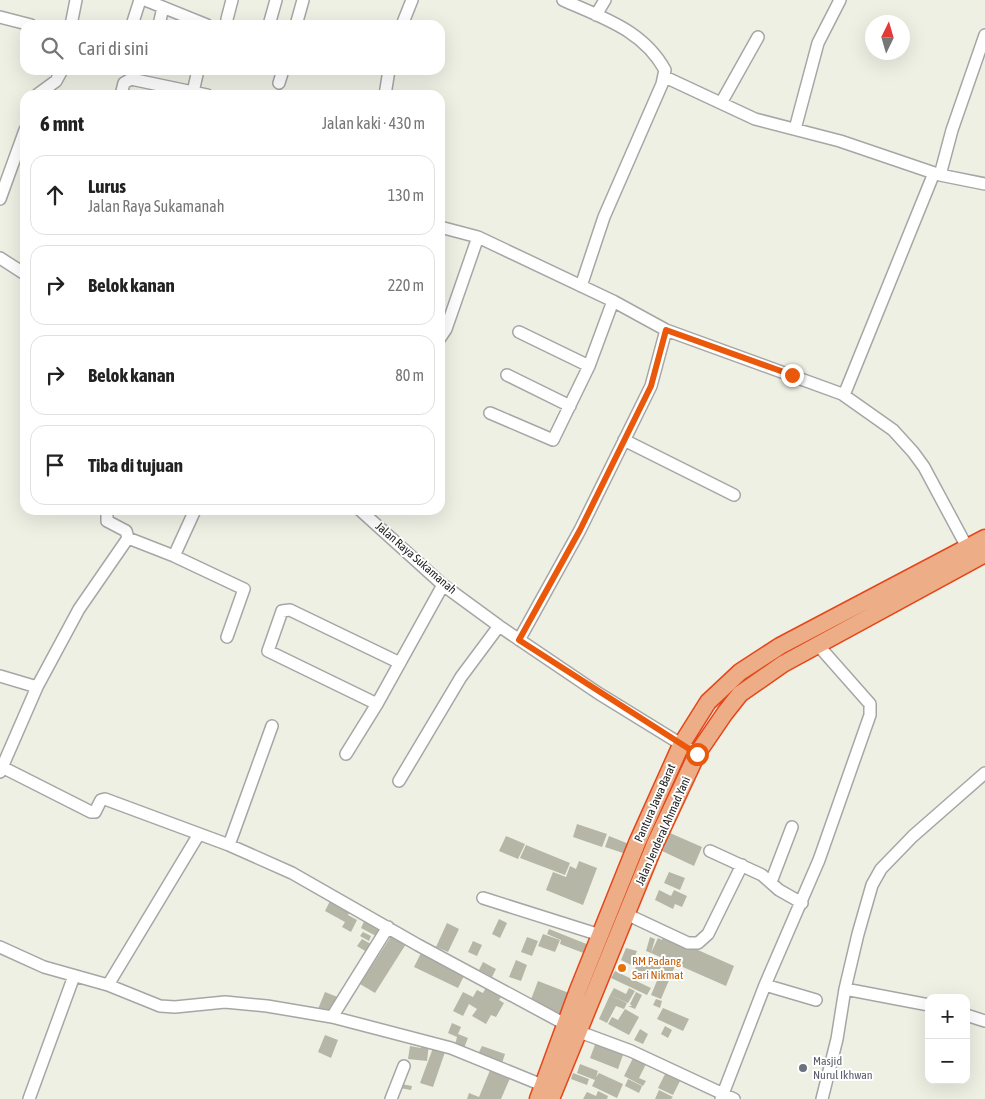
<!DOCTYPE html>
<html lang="id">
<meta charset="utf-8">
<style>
:root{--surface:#fff;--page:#f2f2f2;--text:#222;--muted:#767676;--line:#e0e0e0}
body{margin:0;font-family:"Asap Condensed",sans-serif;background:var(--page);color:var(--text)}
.controls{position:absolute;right:15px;bottom:15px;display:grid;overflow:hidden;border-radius:10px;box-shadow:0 5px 20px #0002}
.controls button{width:45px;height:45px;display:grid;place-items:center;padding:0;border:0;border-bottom:1px solid var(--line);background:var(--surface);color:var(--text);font:25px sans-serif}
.compass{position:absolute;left:865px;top:15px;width:45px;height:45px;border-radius:50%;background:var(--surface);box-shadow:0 5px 20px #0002;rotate:5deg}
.stop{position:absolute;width:15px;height:15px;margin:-11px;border:4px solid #ea580c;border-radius:50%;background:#fff}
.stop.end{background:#ea580c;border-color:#fff;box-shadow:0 1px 5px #0008}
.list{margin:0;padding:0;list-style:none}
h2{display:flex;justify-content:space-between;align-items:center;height:65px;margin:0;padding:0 20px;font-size:21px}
h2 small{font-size:16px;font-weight:400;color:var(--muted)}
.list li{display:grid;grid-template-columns:32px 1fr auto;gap:15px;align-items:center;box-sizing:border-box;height:80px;margin:0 10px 10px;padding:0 10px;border:1px solid var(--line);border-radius:15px}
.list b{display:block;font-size:19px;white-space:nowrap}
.list p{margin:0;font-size:16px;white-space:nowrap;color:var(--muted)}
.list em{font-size:16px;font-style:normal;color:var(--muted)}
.icon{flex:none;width:28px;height:28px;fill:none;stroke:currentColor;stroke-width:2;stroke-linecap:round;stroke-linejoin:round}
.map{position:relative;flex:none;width:985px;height:1099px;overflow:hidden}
.search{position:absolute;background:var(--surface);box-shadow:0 5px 20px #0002;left:20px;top:20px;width:425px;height:55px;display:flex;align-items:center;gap:12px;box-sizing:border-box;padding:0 18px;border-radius:15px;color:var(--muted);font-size:19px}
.panel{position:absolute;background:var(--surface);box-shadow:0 5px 20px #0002;left:20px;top:90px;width:425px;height:425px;border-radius:15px}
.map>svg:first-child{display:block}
</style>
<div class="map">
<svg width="985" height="1099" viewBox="0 0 985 1099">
<rect width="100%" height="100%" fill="#eef0e4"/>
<path fill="#b6b6a6" d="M577,824L607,834L602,847L573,837Z
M670,833L702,847L694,866L662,851Z
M506,836L525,844L518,859L499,851Z
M609,836L629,844L626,854L605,847Z
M526,845L570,863L565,875L520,858Z
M579,861L597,868L583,905L546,890L553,872L566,877L570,866L576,869Z
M669,872L685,878L680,890L664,883Z
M659,890L671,896L674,890L687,896L682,907L675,904L673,909L655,900Z
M331,899L351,909L348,915L357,920L351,932L342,927L345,922L325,911Z
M366,917L381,925L376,936L361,928Z
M499,919L507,923L500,938L492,934Z
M447,923L459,929L448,952L436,947Z
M549,929L589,945L586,954L560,944L561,940L547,934Z
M363,932L371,936L369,941L360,936Z
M543,934L560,940L555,952L538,946Z
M392,935L406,944L375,993L360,984Z
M664,935L734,966L726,986L651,953L658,938L662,940Z
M527,937L538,941L532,956L521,952Z
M650,937L655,939L651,953L646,951Z
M375,938L378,940L370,954L357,946L362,939L371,944Z
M473,941L482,945L477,956L468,952Z
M626,948L637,951L631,965L621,960Z
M422,951L466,972L458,988L414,967Z
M640,956L662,965L656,981L634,972Z
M516,960L527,965L521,981L509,977Z
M483,962L496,969L492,977L479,970Z
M665,962L675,966L661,999L651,995Z
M615,971L651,988L647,995L611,978Z
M538,981L569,993L561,1014L530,1002Z
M487,985L503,994L499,1000L504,1003L496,1017L491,1015L486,1024L472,1016L477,1009L469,1004L463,1016L453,1011L463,992L473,997L477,990L483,993Z
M614,988L626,994L629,988L635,991L628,1003L610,995Z
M325,992L340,998L333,1015L318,1009Z
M636,992L642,995L635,1009L628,1006H632L630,1004Z
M610,995L627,1003L624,1009L616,1006L607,1023L599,1019Z
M656,999L662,1001L660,1008L653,1005Z
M663,1008L689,1019L683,1031L657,1019Z
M625,1009L639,1017L629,1035L608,1024L612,1017L618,1020Z
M452,1023L461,1027L458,1034L468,1038L464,1048L455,1045L457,1037L448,1033Z
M665,1026L672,1030L668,1038L661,1034Z
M640,1029L648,1034L643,1044L634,1040Z
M325,1035L338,1040L331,1058L318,1052Z
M596,1042L624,1052L618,1069L590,1058Z
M422,1043L429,1044L427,1061L408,1059L410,1046L421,1048Z
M482,1046L505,1054L502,1063L478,1054Z
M433,1048L445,1052L433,1087L420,1083Z
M633,1058L646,1064L639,1078L646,1081L643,1086L624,1076Z
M580,1064L598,1071L596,1077L599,1073L623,1084L617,1098L592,1086L595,1080L577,1073Z
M491,1068L511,1076L501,1099H467L469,1093L479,1097Z
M667,1070L682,1077L673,1095L658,1088Z
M573,1073L589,1079L587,1085L571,1079Z
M628,1079L642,1086L639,1093L625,1086Z
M401,1084L412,1086L411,1090L400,1088Z
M659,1090L673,1097L671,1099H655Z
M598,1091L608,1096L607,1099H583L587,1092L596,1096Z"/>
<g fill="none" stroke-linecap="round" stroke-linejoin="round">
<defs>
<path id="minor" d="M145,0L207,25
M563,0C603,18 643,30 665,70L662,84L604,217L581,286
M596,15L605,0
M0,17L31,25
M227,19L232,0
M73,25L72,20L76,0
M132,25L140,0
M159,25L163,7
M269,25L276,0
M296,25L303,0
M402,25L412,0
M665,77L755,119L840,141L940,175L985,184
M279,83L283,70
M193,92L198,70
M37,95L56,81L62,70
M121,95L124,83L131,79L207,95
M385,95L389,70
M721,103L758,37
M795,129L818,43L840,0
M940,175L952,130L985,35
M0,199L25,130
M440,227L478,237L613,301L666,330L842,394L893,430L913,452L924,467L968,549
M0,258L25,274
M519,332L589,366
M440,338L446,329L478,237
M507,375L570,406
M844,395L934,173
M490,413L553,440L589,366L613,301
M624,440L734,495
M107,510V521L126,531L128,538
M360,510L443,585L499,626L598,693L697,754
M174,556L244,589L227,637
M519,640L580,530L651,386L666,330
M0,676L37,687
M377,704L268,651L282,611L290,610L400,663
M346,754L377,704L443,585
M2,767L91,812H95L101,800L105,799L229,845L292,873L418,945L565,1024
M0,772L37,687L79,609L128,538L174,556L195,510
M399,781L461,677L499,626
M229,845L272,726
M710,851L762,875L779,890L802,903
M771,882L792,827
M483,898L600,935
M626,914L688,943H698L708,934L742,865
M0,947L44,967L108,985L160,1006L175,1007L225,1002L267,1006L332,1017L451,1048L542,1085
M108,985L199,834
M765,985L816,1000
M845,989L929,1005
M966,1015L985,1021
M332,1017L388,927
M577,1031L631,1051L734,1099
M29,1099L74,976
M391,1099L404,1066
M721,1099L765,985L819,860L870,715V704L817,644
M822,1099L837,1039L845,989L858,934L872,885L881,869L913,836L985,773"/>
<path id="highway" d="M538,1099L578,990L637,843L681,745L708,702L740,672L780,646L985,538
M551,1099L655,844L697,754L725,713L740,694L783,664L985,554"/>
</defs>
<use href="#minor" stroke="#a6a6a6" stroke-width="14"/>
<use href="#highway" stroke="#e64619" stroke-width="19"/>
<use href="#minor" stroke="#fff" stroke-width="11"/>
<use href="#highway" stroke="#ecad87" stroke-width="16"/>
</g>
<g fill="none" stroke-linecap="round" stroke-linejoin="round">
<path stroke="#ea580c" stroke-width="6" d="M697,754L519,640L580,530L651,386L666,330L792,375"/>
</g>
<circle fill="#e8710a" stroke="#fff" stroke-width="2" cx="622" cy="968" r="5"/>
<circle fill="#6b7280" stroke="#fff" stroke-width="2" cx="803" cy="1068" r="5"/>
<g text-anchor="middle" stroke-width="4" stroke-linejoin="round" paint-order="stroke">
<g font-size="12" fill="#1f1f1f" stroke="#fff">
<text transform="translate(416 558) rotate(41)" y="4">Jalan Raya Sukamanah</text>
<text transform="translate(655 803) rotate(-66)" y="4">Pantura Jawa Barat</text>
<text transform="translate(663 831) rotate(-66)" y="4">Jalan Jenderal Ahmad Yani</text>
</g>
<g font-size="12" fill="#c56008" stroke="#fff" text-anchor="start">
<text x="632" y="965">RM Padang<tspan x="632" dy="14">Sari Nikmat</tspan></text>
</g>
<g font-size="12" fill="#5b616d" stroke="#fff" text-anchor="start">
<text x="813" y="1065">Masjid<tspan x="813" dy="14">Nurul Ikhwan</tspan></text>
</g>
</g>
</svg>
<div class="controls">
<button>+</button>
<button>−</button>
</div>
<svg class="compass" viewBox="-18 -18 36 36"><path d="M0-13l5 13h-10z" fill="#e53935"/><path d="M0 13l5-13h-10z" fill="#767676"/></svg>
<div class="stop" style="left:697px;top:754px"></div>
<div class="stop end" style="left:792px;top:375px"></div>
<div class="search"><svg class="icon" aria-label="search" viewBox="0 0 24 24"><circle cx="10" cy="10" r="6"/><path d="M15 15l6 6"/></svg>Cari di sini</div>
<section class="panel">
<h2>6 mnt<small>Jalan kaki · 430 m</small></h2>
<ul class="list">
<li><svg class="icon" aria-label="ahead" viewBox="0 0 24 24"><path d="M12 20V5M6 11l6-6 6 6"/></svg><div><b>Lurus</b><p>Jalan Raya Sukamanah</p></div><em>130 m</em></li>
<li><svg class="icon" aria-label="right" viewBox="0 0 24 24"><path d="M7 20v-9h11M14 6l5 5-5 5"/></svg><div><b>Belok kanan</b></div><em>220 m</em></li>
<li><svg class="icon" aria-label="right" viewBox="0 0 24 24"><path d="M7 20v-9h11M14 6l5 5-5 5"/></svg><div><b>Belok kanan</b></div><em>80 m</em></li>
<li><svg class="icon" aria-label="arrive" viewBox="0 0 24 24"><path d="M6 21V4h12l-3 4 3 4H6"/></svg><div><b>Tiba di tujuan</b></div></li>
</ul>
</section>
</div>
